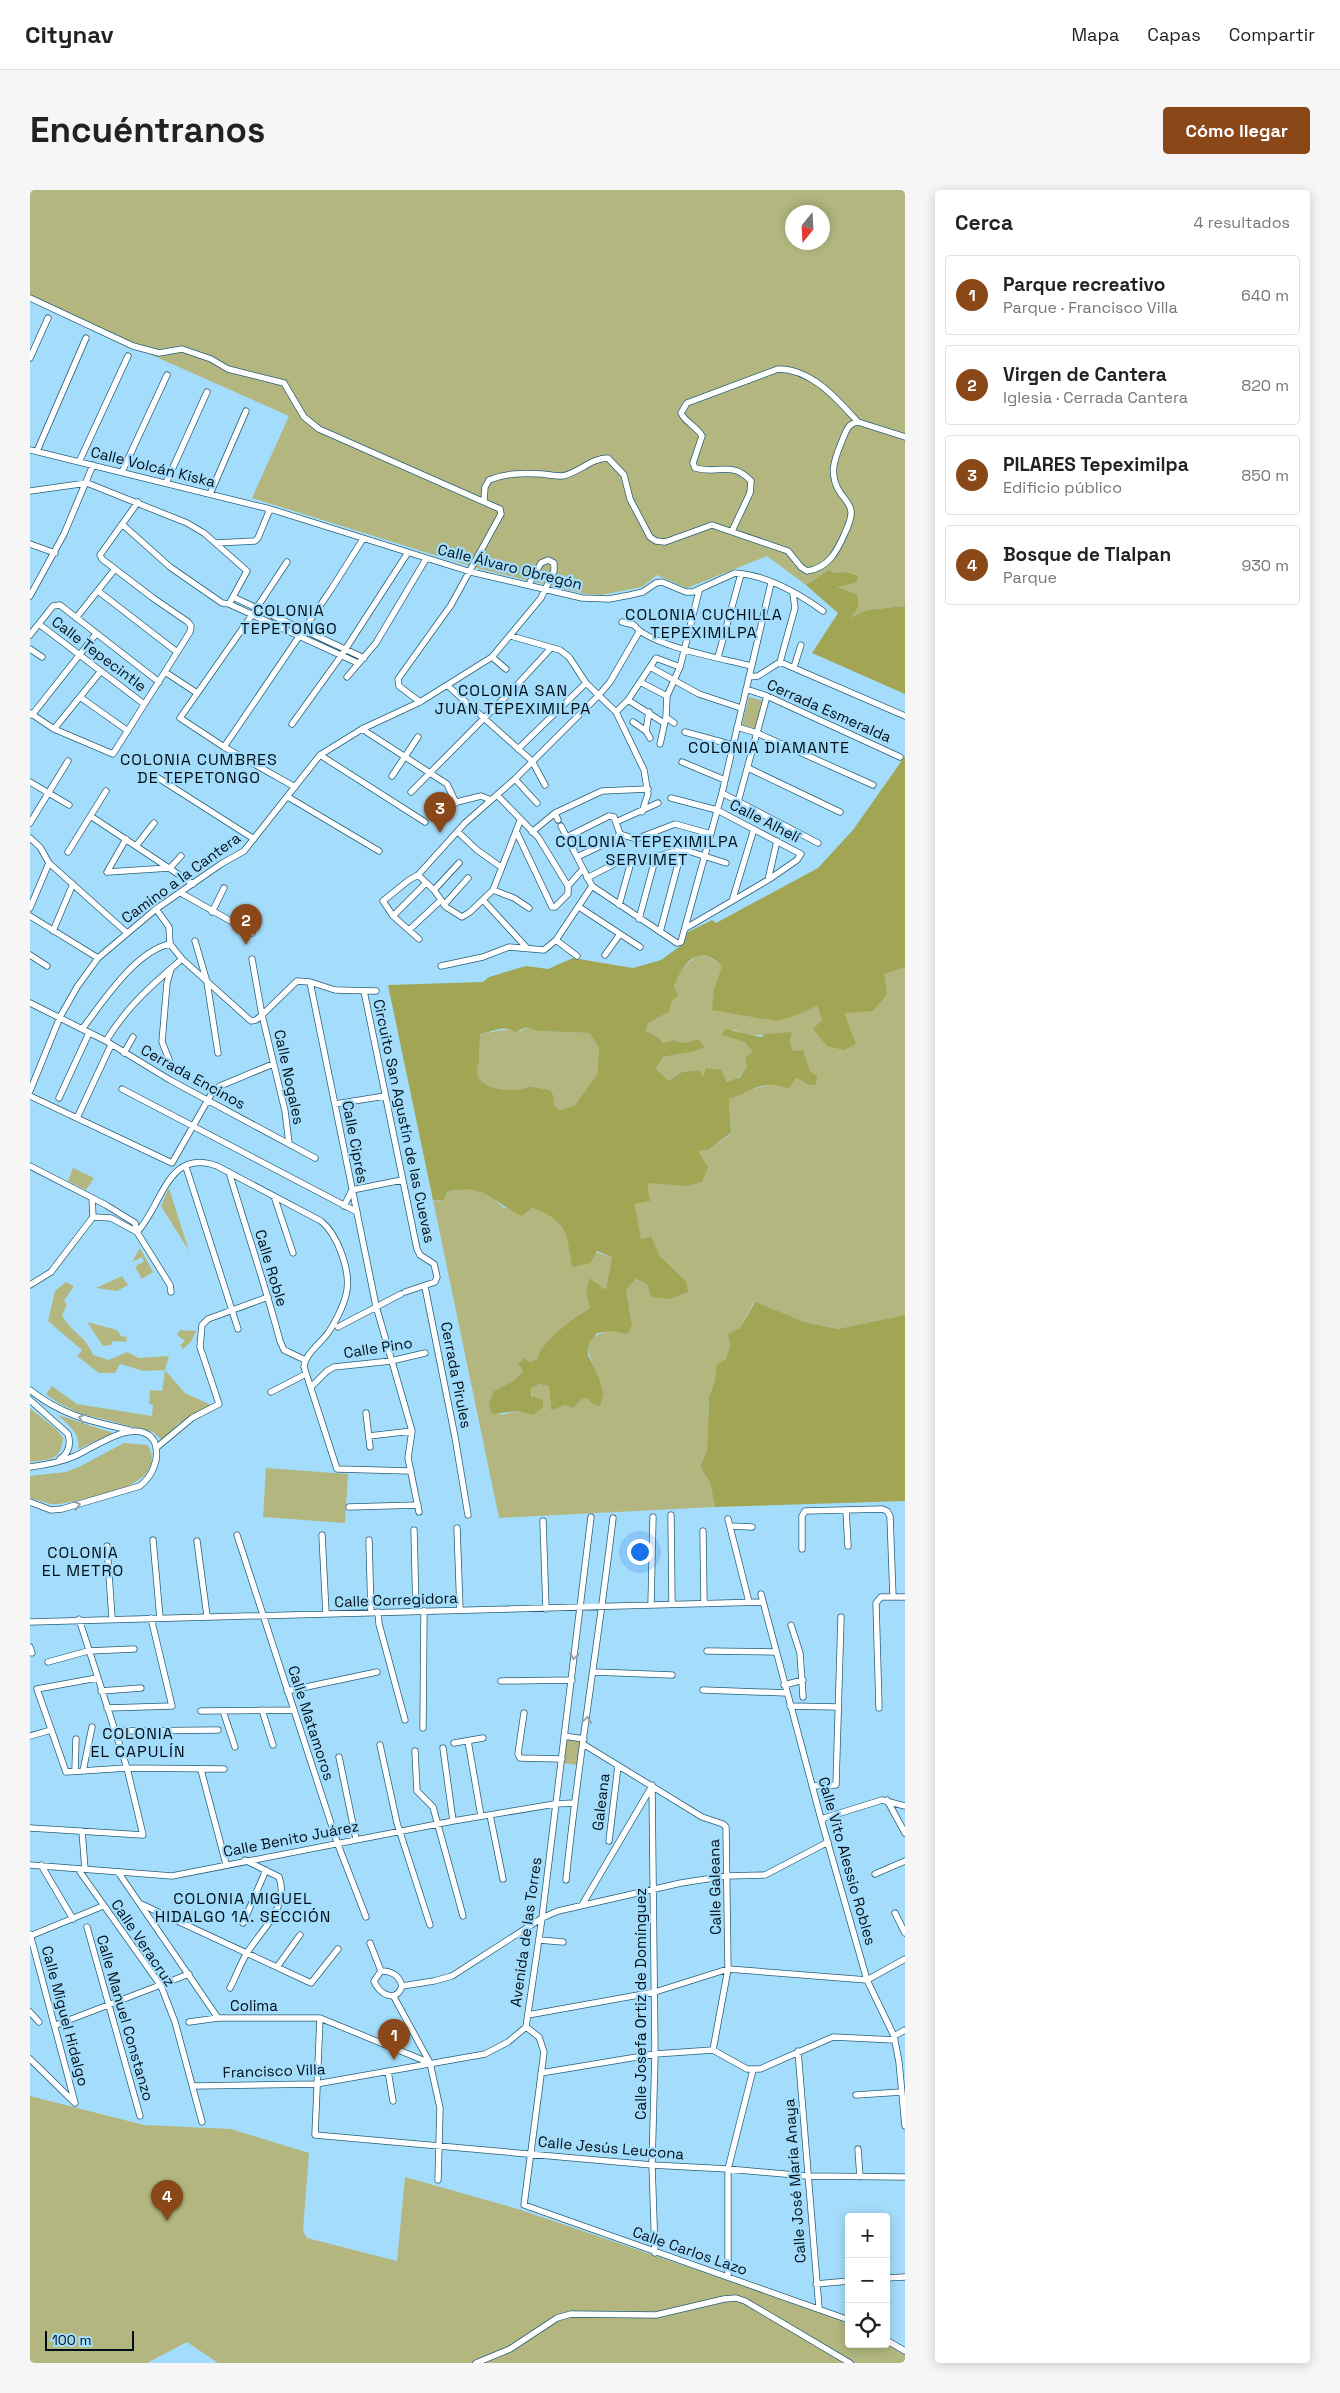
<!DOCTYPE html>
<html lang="es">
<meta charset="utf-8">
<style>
:root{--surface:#fff;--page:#f6f6f6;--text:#222;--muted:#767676;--line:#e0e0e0;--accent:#8a4718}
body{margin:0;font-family:"Space Grotesk",sans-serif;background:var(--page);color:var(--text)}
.controls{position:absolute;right:15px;bottom:15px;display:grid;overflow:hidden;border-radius:5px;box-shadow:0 2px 12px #0003}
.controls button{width:45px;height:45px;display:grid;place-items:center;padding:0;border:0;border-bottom:1px solid var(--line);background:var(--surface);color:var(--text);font:25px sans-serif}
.compass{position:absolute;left:755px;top:15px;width:45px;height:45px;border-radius:50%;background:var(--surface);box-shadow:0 2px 12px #0003;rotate:198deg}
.scale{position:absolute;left:15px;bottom:12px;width:89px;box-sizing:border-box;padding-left:5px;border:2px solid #000e18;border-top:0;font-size:14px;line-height:18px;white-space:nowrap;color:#000e18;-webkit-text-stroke:4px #a4ddfb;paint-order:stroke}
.you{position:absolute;left:609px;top:1361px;width:18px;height:18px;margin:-12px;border:4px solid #fff;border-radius:50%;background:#1a73e8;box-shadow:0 0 0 8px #1a73e833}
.badge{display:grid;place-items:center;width:32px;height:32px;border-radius:50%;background:var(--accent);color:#fff;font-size:16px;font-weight:700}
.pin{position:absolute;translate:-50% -41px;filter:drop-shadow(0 1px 2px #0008)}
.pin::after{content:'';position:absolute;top:26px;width:18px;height:15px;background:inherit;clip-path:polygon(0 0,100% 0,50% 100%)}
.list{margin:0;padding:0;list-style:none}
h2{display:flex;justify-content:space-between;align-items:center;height:65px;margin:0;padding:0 20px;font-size:21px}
h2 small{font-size:16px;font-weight:400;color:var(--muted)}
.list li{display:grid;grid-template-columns:32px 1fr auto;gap:15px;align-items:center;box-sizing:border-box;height:80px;margin:0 10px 10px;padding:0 10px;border:1px solid var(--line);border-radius:5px}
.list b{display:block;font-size:19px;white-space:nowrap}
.list p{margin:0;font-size:16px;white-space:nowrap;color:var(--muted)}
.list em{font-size:16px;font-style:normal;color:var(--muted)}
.icon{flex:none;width:28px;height:28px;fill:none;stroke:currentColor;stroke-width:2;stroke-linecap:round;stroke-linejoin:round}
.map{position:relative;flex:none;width:875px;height:2173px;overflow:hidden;border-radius:5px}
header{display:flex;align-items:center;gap:30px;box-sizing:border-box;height:70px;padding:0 25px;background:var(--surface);border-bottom:1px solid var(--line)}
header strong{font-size:24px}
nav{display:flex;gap:28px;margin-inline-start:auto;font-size:18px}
.intro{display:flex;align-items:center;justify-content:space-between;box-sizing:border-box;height:120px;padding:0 30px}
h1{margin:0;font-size:35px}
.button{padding:12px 22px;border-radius:5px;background:var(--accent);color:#fff;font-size:18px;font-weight:700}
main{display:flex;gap:30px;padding:0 30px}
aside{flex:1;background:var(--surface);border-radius:5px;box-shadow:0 2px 12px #0003}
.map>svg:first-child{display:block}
</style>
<header>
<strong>Citynav</strong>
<nav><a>Mapa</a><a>Capas</a><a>Compartir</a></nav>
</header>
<div class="intro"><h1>Encuéntranos</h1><a class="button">Cómo llegar</a></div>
<main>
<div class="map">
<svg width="875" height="2173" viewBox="0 0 875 2173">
<rect width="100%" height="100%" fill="#a4ddfb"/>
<path fill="#b3b77f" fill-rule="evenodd" d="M0,0H875V416L837,420L820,429L826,404L806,397L826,393L829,386L817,382L805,383L799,380L776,395L737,366L657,398L627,385L612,397L571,405L556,404L446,378L222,308L259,226L0,111ZM762,22H792V52H762Z
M719,507L734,511L727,539L712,535Z
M669,765L679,767L692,776L684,799L767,825L787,816L792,830L784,839L814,823L854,783L875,777V1125L809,1139L775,1132L724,1112L710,1138L698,1144L700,1156L696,1170L686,1175L685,1191L679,1206L677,1261L670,1276L680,1293L685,1317L469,1328L403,1010L410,1012L417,1002C442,996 456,999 474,1018C507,1017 529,1017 539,1054L582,1067L576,1101L559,1089L556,1105L560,1118L551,1123L508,1169L500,1172L494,1168L488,1174L493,1181L483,1191L464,1201L470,1225L488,1221L503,1225L501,1198L510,1194L519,1196L521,1219L535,1215L543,1218L552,1209L557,1208L562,1214L569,1188C546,1141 562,1147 602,1135L596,1100L604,1089L617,1094L656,1091L630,1066L621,1046L611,1050L605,1014L616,992L656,996L668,961L678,960L701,944L699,909L719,900L766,888L779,895L780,881L773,861H763L760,852L762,842C738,844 727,849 704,840L693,845L715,852L724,862C708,894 707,894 672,888L669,880L652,882L639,891L626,879L633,867L661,862L668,849L653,853L643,850L633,853L628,847L616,841L618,833L639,822L642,811L647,805L644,797C649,783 655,773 669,765Z
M497,837L507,841L559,843L569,858L567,886L544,916L529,920L523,913L520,900L499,896C488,903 457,901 449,888C447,885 447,880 446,876L449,873L450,844C465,842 475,837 491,841Z
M43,978L64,988L56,1000L38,991Z
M139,998L159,1061L131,1016Z
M110,1058L123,1082L112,1089L105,1077L114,1071L112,1067L102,1072Z
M92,1086L98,1095L87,1101L66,1098Z
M36,1092L44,1096L34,1111L37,1114L32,1125C42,1144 55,1144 63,1165L79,1170L97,1162L109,1168L139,1166L135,1180L155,1203L181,1215L154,1235L149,1233L134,1252L123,1242L49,1223L28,1213L16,1204L22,1196L47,1214L122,1226L123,1215L119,1214L120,1200L132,1201L135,1180L114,1181L90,1174L85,1183H69L47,1166L52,1160L18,1131L25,1101Z
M57,1132L87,1140L91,1146L97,1147L96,1152L83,1151L81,1155L73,1156Z
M150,1140L166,1141L161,1152L153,1159L150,1155L155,1151L147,1145Z
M0,1218L27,1240L33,1248C31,1271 20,1269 0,1272Z
M28,1225L83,1243L48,1259C51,1243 38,1235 28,1225Z
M94,1253L118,1255C141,1298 56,1308 30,1314H21L0,1308V1286L36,1282L49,1277Z
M236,1278L318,1284L315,1333L233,1327Z
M536,1549L551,1551L547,1575L533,1573Z
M0,1906L114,1935L201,1939L279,1963L273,2041L277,2048L367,2071L375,1987L491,2020L799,2125L819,2135V2154H856L875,2164V2173H188L157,2152L117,2173H0Z"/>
<path fill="#a1a554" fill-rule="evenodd" d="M799,380L805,383L817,382L829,386L826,393L807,397L826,404C832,415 826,419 821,428L837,420L875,416V504L782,463L808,423L776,395Z
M875,566V777L854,784L857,804L843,821L814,823L826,854L814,860L797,856L783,839L792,830L787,816L767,825L746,831L682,820L684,799L692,776C688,773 683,768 679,767C660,759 649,784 644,797L648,805L642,811L639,822L618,833L616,841L628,847L633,853L643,850L653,853L668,849L675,857L661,862L633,867L626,879L639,891L652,882L669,880L673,887L676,878L691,880L697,892L710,887L717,876L715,867L723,862L715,852L692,845L695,839L731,847L736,844L762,842L760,852L763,861L773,860L780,881L787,886L786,895H779L766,888L758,899C735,888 721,901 699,909L701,943L678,960L668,961L678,977L672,992L656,996L617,993L620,1011L605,1014L611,1049L621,1046L630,1066L656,1091L658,1102L639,1109L621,1107L617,1094L605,1089L596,1100L602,1135L597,1144L582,1141L567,1143L559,1153L558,1165L569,1188L573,1204L570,1216L562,1214L557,1208L552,1209L543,1218L535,1215L521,1220L519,1196L510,1194L501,1198V1206L513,1210V1217L503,1225L488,1221L462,1224L459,1212L464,1201L483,1191L493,1181L488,1174L494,1168L500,1172L508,1169C509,1153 546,1126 560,1118L556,1105L559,1088L576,1100L582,1067L567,1061L560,1073L542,1077C537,1043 537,1030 502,1018L492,1026C460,1011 456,993 417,1002L413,1011L403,1010L358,795L453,792L459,787L496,776L518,779L543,768L603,778L631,770L649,757L658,742L682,730L686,733L788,678L823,640ZM497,837L507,841L559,843L569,858L567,885L544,916L529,920L523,913L524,907L520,900L499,896C488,903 457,901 449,888C447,885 447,880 447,876L449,874L450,844C463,842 473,834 485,842Z
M725,1112L775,1132L808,1139L875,1125V1311L685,1317L680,1293L670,1276L677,1261L679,1206L685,1191L686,1175L696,1169L700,1156L698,1144L710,1138Z"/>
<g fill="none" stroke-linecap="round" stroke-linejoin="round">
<defs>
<path id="minor" d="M0,108L103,156L129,163L152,159L181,169L198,179L254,193L274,227L289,239L470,319L471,324L421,415L368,489L369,496L390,512
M0,168L18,128
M0,260L240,319L441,382L552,408L579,409L600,405L613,402L626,393L632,392L656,402H663L705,383C735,385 768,403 793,421
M7,261L56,148
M49,272L98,166
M92,282L137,185
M136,293L177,202
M0,301L57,293L157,333L174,343L217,381L199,414
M180,304L216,221
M454,310L455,297L459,290C476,283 494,283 512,284C519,285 526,286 532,286C549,283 561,268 578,268L594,285L600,309L620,347L626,351L635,352L682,335L758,361L771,377L777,381C799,378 807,361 815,343C818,336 822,328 821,321C820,314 815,309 811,304C798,285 804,270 812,251C816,241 818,233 828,232L875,247
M92,334L140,377L192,413L199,414L328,473
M702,341L720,303L721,291C701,270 689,285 665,278L663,273L672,246C667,237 655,232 651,223L657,213L748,179C782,179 807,209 828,232
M186,353L225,351L228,348L240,319
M0,354L25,363
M257,372L222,425L150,528L194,557L265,597
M68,401L147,462
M0,406L34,344L63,275
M203,407L334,468
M46,428L85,379
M592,432L604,435C619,456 695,469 721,476
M9,434L114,514
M0,445L23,416L30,415L129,492
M481,446L530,460L539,467L556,493L586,522L614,580L618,604L612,622
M0,459L12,467
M462,467L476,479
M688,467L711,384
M750,472L765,418L763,404
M620,477L669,504L711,518
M764,477L771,455
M135,482L167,503
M317,487L346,453L396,369
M719,487L728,486L750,472L875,526
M610,492L637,506
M418,496L502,571L515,595
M716,499L737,506L870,567
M50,507L98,541
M598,510L634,533
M586,522L598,510L626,468L650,477
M0,523L24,539L83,564L160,442L161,436L158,432L123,408L72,369L70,365L108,312
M2,525L66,444
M636,527L644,533
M603,532L616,541L620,548
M262,534L311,466L377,364
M707,537L727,543L843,595
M24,539L71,481
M332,539L417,594L426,613
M616,541L619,522
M655,542L703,555
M630,554L636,527L637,506L650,477L669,401
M194,557L302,398L333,349
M488,559L556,493
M290,565L395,632
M652,572L695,590
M718,578L810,622
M122,584L224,649
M362,586L388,547
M485,589L507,613
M0,592L39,615
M381,602L486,496L521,458
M692,603L788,653
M467,605L508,647L538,696
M258,607L349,661
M641,608L687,620L771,664L767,670L738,690L656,738
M708,612L737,506
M415,615L451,606L461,610
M525,623L528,630
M62,627L163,694
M586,632L628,613
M0,633L38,571
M531,636L562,696L647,753L651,752L692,603L741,393
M486,641L522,717H525L538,704V696L553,679
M428,642L447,660L471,677
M502,642L525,623L572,601L618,599
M590,644L606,649L645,634L681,644
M537,647L579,626L584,627L590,644
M0,648L10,657L19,673L96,742
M106,656L124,633
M38,662L76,601
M547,667L585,649L590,644
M77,682L140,678L151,666
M77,682L96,649
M388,685L404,700L416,717L432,727L440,722L463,700L490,631
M557,688L590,671L610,672L652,659L696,673
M738,690L747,651
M404,700L429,673
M463,700L484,708L499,718
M151,703L222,743
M703,708L724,639
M453,710L497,758
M414,715L438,688
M589,715L601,672
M549,717L610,757
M0,718L19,673
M126,719L139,737L140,754L152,769L221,831L226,830L232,825L267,791L280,792L305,800L346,801
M182,722L194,698
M0,726L68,768
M363,726L396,693
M609,729L626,666
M208,735L213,724
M379,740L410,711
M23,741L43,694
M630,742L652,659
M389,749L363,726L353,711L379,690L388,685L435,633L485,589L568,506L580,492L609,442
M526,750L547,766
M165,751L177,792L188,863
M0,765L17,776
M575,765L590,744
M222,769L232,825L255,921L259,953
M411,776L453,767L479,757L514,760L526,750L562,696
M280,792L346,1116L382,1241L378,1268L389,1322
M334,801L387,1059L390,1065L404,1074L407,1087L405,1092L375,1102
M0,813L76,851L140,890L285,968
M52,839C73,812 105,761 140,754
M76,851C98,815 121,796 152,769
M94,863L103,847
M140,872L132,852L137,793L141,779
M92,899L327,1022
M0,901L30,827L47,797L68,768L126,719L191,674L214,661L290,565L332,539L390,512L462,467L511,408L524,381V373L518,370L511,373L499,394
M0,906L142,973L183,901L190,896L243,874
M29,908L59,843
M305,914L355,906
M47,928L81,855
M0,976L76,1015L105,1033L107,1042L140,1095L141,1102
M156,977L208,1139
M199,982C216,1039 235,1094 250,1151L254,1160L275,1170
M244,1006L263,1063
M62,1008L63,1027
M314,1016L322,1000L372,990
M63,1027L81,1028L107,1042C132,1017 137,957 187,976L291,1031C308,1045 322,1083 316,1105C313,1117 305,1133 298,1143C290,1154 275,1164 274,1177L307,1279L381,1281
M0,1095L21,1082L63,1027
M395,1097L425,1247L438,1325
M308,1137L371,1104
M282,1196L297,1181L304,1177L361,1171L395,1163
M0,1200C31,1225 60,1231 99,1240
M241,1202L276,1184
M0,1210L38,1244C41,1254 39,1263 30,1269
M336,1223L340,1257
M339,1246L382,1241
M126,1258L162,1228L189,1214L170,1157L172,1135L178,1129L238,1107
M0,1277C15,1275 31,1272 45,1266C65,1257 103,1228 122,1248C127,1254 127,1263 126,1270C123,1282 119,1288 110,1296L32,1319L21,1320L0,1312
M319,1317L388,1315
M816,1320L818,1356
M641,1325L642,1414
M698,1329L719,1412
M513,1331L516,1419
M700,1336L722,1337
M427,1338L430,1420
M384,1340L386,1421
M673,1341L674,1414
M207,1345L307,1652L336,1727
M292,1345L296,1424
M123,1350L130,1428
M339,1350L341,1423
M167,1351L177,1426
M77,1356L82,1428
M772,1359V1326L775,1321L852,1319L857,1321L860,1326L863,1407
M731,1404L791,1629L837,1790L864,1846L869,1872L875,1936
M621,1415L623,1327
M348,1422L349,1434L375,1530
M0,1432L732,1412
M761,1435L770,1463L773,1507
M0,1457L2,1463
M677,1461L746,1462
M18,1472L58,1461L104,1459
M564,1482L642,1485
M67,1488L7,1499L36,1582L97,1578L194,1579
M471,1491L542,1490
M754,1495L773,1490
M673,1500L757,1503
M71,1501L111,1498
M257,1501L347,1482
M760,1516L808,1517
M77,1518L142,1516L121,1428
M849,1518L846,1413L851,1407H875
M232,1520L243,1555
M171,1521L263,1520
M193,1521L205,1557
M494,1523L488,1564L490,1568L532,1569
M393,1538L394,1421
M85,1541L188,1540
M0,1546L21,1540
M534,1546L554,1549
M438,1551L451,1626
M424,1553L453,1548
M553,1554L672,1627L693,1634L696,1637L698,1779L683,1860
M350,1555L367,1633L400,1735
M413,1558L423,1631
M385,1561L387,1601L403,1617L433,1726
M309,1567L326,1649
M171,1580L196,1674
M45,1581L46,1549
M53,1581L62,1537
M622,1595L625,1864L622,1975L625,2063
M782,1596L806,1595L811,1427
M857,1610L875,1643
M460,1625L473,1689
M791,1629L852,1610L875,1616
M0,1638L113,1645L97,1578L49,1429
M52,1641L55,1679
M579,1651L588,1576
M0,1675L142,1686L423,1631L525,1614L544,1613
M11,1675L43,1729
M48,1679L131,1796L145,1832L172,1932
M88,1682L188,1828
M845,1684L875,1671
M536,1690C548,1569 569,1449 583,1328
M111,1714L281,1793L308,1759
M552,1715L622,1596
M865,1723L875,1743
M213,1733L236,1680
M57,1737L110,1926
M0,1744L45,1913
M0,1746L73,1716
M509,1750L533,1752
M340,1753L351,1781
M247,1777L270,1745
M351,1781C362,1781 369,1785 372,1796C367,1813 349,1805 344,1791Z
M372,1796L404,1791L422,1786L512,1728L528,1721L651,1693L696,1686L735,1685L798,1652
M200,1798C206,1787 210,1774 217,1763C231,1740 260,1717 249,1687L215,1670
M364,1807L400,1873L410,1918L408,1990
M0,1822L9,1832
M498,1825L625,1802L698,1779L837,1790L875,1769
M290,1828L285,1945L622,1975L698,1979L777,1986L875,1987
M159,1832L188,1828H290L400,1873
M26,1835L159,1784
M496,1837L509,1847L514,1862L494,2015L819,2130
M496,1837L512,1728L561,1327
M864,1846L875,1840
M768,1861L789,2118
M0,1869L45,1913
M358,1881L363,1911
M511,1883L625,1864L683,1860L717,1879H730L803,1847L865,1850
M163,1896L286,1894L455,1864L478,1852L496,1837
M826,1905L872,1902
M828,1959L830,1987
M698,2087V1979L723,1880
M856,2088L875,2087
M786,2094L819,2091
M856,2150L875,2161
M446,2173L480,2159L527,2128L541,2124L626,2125L694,2109L706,2108L715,2111L820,2173"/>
</defs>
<use href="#minor" stroke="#275f79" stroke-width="7"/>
<use href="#minor" stroke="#fff" stroke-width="5.5"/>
</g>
<defs><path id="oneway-chevron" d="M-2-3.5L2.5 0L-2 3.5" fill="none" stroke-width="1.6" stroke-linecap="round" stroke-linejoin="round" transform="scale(1.25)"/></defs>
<g stroke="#999fa3">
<use href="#oneway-chevron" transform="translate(52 1228) rotate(-163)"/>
<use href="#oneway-chevron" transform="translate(47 1315) rotate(-15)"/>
<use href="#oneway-chevron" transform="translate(544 1466) rotate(97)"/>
<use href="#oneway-chevron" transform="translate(557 1530) rotate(-82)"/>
</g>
<g text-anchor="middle" stroke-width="4.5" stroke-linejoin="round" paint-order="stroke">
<g font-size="15" fill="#000e18" stroke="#a4ddfb">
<text transform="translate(123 277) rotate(14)" y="5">Calle Volcán Kiska</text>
<text transform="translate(480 377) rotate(14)" y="5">Calle Álvaro Obregón</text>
<text transform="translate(69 464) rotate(37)" y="5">Calle Tepecintle</text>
<text transform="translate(799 521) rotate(24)" y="5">Cerrada Esmeralda</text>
<text transform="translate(735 631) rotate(27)" y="5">Calle Alhelí</text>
<text transform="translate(151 688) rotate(-36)" y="5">Camino a la Cantera</text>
<text transform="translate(163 887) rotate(29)" y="5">Cerrada Encinos</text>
<text transform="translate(259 887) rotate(78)" y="5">Calle Nogales</text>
<text transform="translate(374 931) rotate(78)" y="5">Circuito San Agustín de las Cuevas</text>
<text transform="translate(325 952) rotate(79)" y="5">Calle Ciprés</text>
<text transform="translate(241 1078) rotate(73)" y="5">Calle Roble</text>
<text transform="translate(348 1158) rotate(-9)" y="5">Calle Pino</text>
<text transform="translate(426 1185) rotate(79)" y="5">Cerrada Pirules</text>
<text transform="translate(366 1410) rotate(-2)" y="5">Calle Corregidora</text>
<text transform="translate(281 1533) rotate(72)" y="5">Calle Matamoros</text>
<text transform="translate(571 1612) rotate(-83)" y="5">Galeana</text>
<text transform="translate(261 1649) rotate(-11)" y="5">Calle Benito Juárez</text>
<text transform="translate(817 1671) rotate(74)" y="5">Calle Vito Alessio Robles</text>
<text transform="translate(685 1697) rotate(-91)" y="5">Calle Galeana</text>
<text transform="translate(496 1742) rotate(-82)" y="5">Avenida de las Torres</text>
<text transform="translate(113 1753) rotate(56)" y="5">Calle Veracruz</text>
<text transform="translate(611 1814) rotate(-90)" y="5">Calle Josefa Ortiz de Domínguez</text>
<text x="224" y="1821">Colima</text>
<text transform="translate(35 1826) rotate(75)" y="5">Calle Miguel Hidalgo</text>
<text transform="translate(95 1828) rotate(74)" y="5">Calle Manuel Constanzo</text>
<text transform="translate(244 1881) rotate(-2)" y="5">Francisco Villa</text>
<text transform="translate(581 1958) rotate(5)" y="5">Calle Jesús Leucona</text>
<text transform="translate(765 1991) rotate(-94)" y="5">Calle José María Anaya</text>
<text transform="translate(660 2061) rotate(19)" y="5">Calle Carlos Lazo</text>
</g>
<g font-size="16" letter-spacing="1" fill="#000e18" stroke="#a4ddfb">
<text x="259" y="426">COLONIA<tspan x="259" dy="18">TEPETONGO</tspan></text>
<text x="674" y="430">COLONIA CUCHILLA<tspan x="674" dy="18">TEPEXIMILPA</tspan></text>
<text x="483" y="506">COLONIA SAN<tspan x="483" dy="18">JUAN TEPEXIMILPA</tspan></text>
<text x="739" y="563">COLONIA DIAMANTE</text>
<text x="169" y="575">COLONIA CUMBRES<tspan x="169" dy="18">DE TEPETONGO</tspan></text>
<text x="617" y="657">COLONIA TEPEXIMILPA<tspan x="617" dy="18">SERVIMET</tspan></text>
<text x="53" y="1368">COLONIA<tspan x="53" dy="18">EL METRO</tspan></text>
<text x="108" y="1549">COLONIA<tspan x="108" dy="18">EL CAPULÍN</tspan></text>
<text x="213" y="1714">COLONIA MIGUEL<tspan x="213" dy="18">HIDALGO 1A. SECCIÓN</tspan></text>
</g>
</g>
</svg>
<div class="controls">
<button>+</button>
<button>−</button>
<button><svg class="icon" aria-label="locate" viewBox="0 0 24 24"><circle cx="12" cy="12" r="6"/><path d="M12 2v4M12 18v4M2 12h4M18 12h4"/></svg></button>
</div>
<svg class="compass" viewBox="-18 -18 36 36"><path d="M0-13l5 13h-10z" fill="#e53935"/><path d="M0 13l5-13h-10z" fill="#767676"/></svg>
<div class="scale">100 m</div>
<div class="you"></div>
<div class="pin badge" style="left:364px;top:1870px">1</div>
<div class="pin badge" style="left:216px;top:755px">2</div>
<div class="pin badge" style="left:410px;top:643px">3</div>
<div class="pin badge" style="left:137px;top:2031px">4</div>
</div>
<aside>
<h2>Cerca<small>4 resultados</small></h2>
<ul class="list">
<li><span class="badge">1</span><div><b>Parque recreativo</b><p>Parque · Francisco Villa</p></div><em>640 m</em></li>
<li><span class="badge">2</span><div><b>Virgen de Cantera</b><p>Iglesia · Cerrada Cantera</p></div><em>820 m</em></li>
<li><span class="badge">3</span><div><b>PILARES Tepeximilpa</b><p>Edificio público</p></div><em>850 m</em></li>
<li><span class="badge">4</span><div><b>Bosque de Tlalpan</b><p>Parque</p></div><em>930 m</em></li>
</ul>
</aside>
</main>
